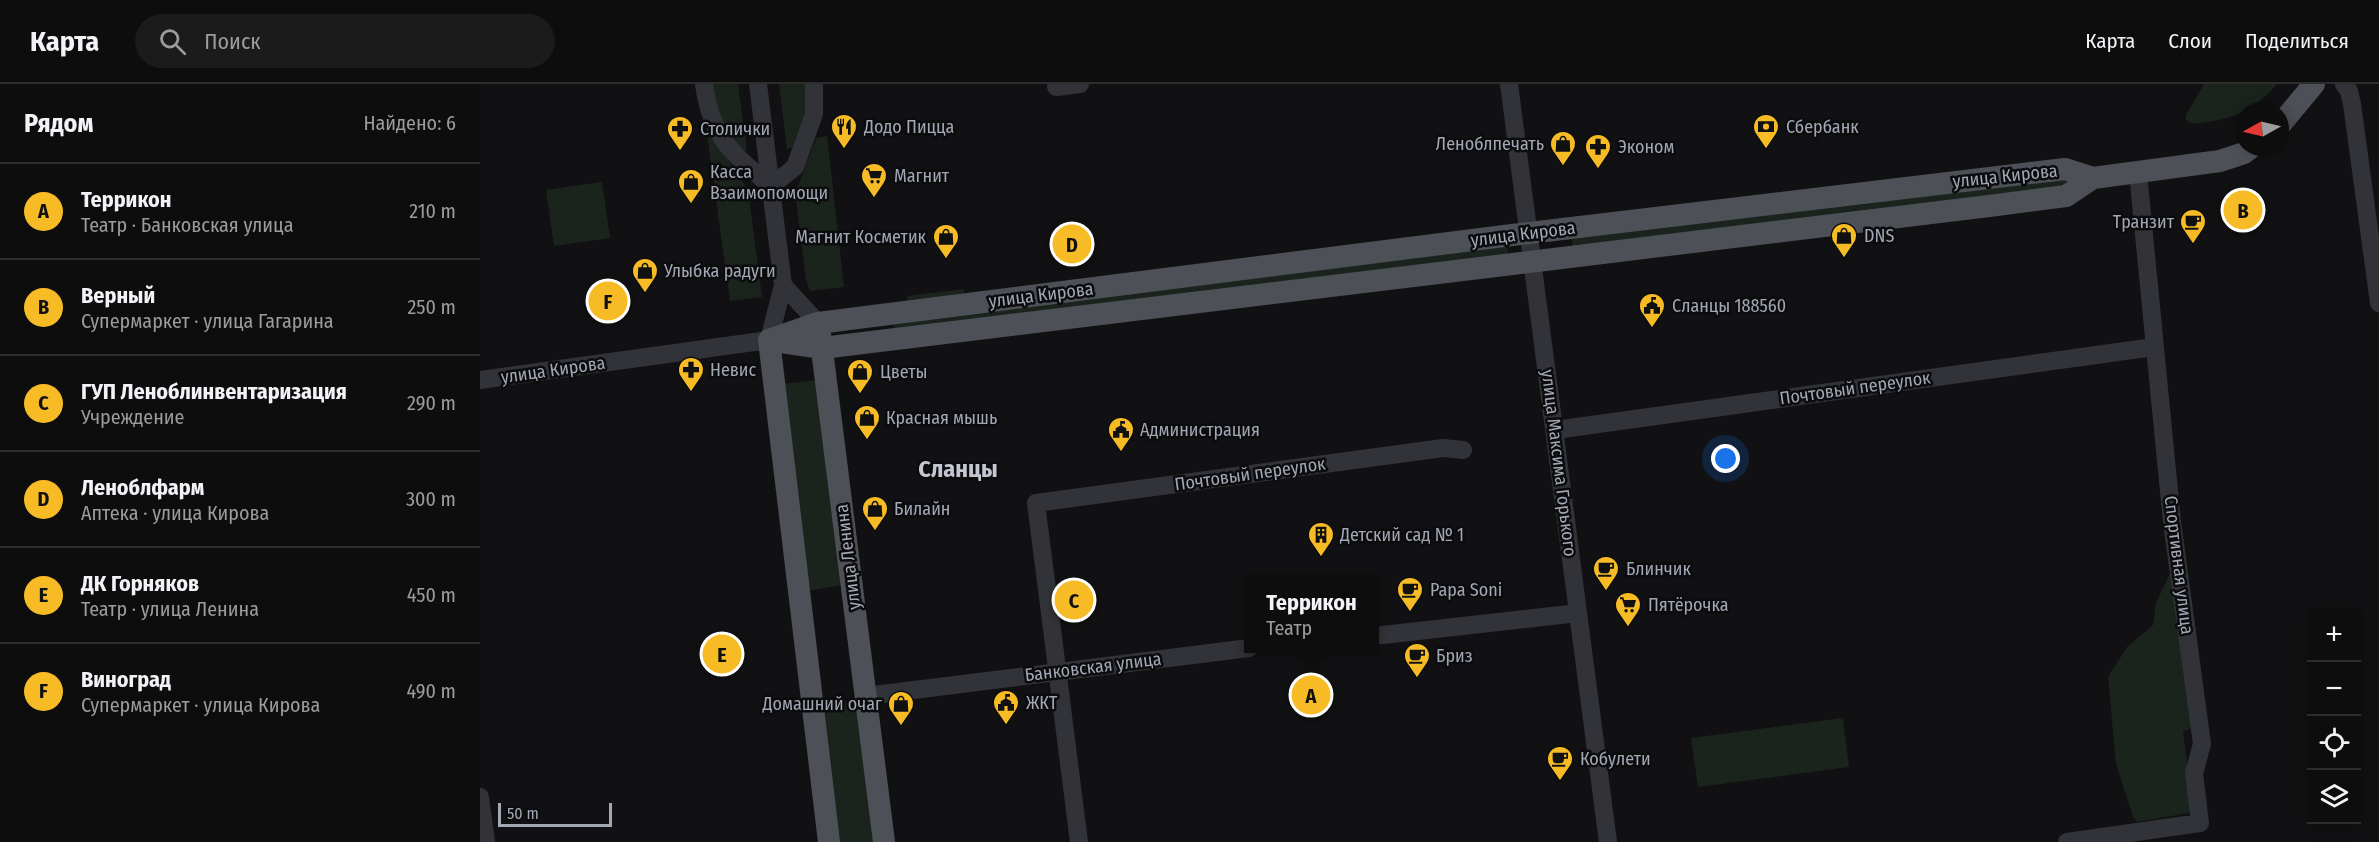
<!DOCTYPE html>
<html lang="ru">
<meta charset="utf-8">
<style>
:root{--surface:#0d0d0e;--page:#1b1b1c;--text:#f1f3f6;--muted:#9a9c9e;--line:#2d2d2e;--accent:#f7bc25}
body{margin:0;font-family:"Fira Sans Condensed",sans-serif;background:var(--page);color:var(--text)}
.controls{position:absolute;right:18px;bottom:18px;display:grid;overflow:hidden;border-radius:0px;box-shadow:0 3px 15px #0003}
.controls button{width:54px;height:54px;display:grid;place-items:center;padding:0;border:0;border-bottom:2px solid var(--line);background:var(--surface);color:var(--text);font:30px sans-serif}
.compass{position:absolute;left:1755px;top:18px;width:54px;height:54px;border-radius:50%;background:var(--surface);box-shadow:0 3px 15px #0003;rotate:262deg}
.scale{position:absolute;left:18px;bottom:15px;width:114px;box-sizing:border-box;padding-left:6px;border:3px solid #a2a7b4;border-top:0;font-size:16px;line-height:21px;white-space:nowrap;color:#a2a7b4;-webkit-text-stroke:4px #0c0c0e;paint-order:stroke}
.you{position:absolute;left:1246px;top:375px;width:21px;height:21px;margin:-15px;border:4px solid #fff;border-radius:50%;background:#1a73e8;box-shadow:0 0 0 9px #1a73e833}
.badge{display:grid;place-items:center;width:39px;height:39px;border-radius:50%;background:var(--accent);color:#111;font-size:20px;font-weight:700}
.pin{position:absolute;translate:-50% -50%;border:3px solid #fff;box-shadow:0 2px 6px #0006}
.popup{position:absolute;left:764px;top:491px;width:135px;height:78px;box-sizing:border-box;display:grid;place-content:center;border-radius:0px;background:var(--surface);filter:drop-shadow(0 2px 4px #0005);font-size:20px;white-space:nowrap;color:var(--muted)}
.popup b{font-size:22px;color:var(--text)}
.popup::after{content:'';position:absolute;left:50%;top:100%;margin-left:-12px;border:12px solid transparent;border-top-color:var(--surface)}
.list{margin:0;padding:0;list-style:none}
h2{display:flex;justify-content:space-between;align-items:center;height:78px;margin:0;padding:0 24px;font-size:26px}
h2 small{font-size:20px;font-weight:400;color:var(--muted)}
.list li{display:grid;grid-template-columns:39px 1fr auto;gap:18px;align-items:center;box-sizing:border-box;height:96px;padding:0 24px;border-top:2px solid var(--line)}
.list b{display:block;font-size:22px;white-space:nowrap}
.list p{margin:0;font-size:20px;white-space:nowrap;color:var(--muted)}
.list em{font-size:20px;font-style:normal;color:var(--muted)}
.icon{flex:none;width:33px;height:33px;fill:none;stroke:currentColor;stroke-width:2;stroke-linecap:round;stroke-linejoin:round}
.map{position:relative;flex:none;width:1899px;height:758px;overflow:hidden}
header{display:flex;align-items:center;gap:36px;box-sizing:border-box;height:84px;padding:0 30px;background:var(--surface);border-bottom:2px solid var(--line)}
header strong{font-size:28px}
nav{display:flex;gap:33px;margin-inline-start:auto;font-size:21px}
.search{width:420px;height:54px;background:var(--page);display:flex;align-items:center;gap:15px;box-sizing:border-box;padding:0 21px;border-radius:33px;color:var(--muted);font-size:22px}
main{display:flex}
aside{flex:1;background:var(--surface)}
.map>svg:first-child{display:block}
</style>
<header>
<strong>Карта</strong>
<div class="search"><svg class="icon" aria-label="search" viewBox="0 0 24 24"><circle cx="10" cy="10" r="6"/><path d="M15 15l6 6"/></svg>Поиск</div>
<nav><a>Карта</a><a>Слои</a><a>Поделиться</a></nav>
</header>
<main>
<aside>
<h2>Рядом<small>Найдено: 6</small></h2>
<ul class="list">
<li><span class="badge">A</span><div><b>Террикон</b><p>Театр · Банковская улица</p></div><em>210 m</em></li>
<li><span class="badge">B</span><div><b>Верный</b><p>Супермаркет · улица Гагарина</p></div><em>250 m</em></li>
<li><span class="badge">C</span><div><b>ГУП Леноблинвентаризация</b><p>Учреждение</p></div><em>290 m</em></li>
<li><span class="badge">D</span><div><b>Леноблфарм</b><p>Аптека · улица Кирова</p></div><em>300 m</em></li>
<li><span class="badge">E</span><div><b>ДК Горняков</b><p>Театр · улица Ленина</p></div><em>450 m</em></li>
<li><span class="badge">F</span><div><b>Виноград</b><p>Супермаркет · улица Кирова</p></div><em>490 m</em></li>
</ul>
</aside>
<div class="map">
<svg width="1899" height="758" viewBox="0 0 1899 758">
<rect width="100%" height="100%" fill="#111113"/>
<path fill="#1b231d" d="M232,0H258L267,67C242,62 235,21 232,0Z
M299,0H325L326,26L312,64L307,65Z
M1724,0H1797C1772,29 1750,36 1712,40L1706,36V31Z
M226,43L268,106L282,213L250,217Z
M347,52L364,203L330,207L326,196L316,115L317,105L336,54Z
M1587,92L1594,102L1093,164L1092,155Z
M122,98L130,154L74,162L66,106Z
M1025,162L1028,166L1027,171L416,247L414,243V238Z
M484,205L483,211L428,216L427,212Z
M337,296L363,501L327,507L303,300Z
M1692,485L1713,643L1703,648L1712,712L1709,729L1657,738L1653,733L1636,680L1628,593L1647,563L1673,541L1676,519Z
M377,617L394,758H359L342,622Z
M1363,634L1369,683L1218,703L1211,654Z"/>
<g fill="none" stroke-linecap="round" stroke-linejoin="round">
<path stroke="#323338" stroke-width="18" d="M224,0C231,53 252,70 291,102
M1029,0L1128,758
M1864,0L1869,7L1872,20L1899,219
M576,3L600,0
M291,102L315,83L334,30V0
M303,201L338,239
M0,296L289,256L303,201L278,0
M1075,346L1674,263
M894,552L1098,529
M386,612L769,564
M0,713L6,758
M599,758L556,419L963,364L983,366
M1587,758L1720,739L1714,689L1722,660L1692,438L1658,89"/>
<path stroke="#4e5057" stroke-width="22" d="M1800,41L1834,0
M340,250L404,758
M289,256L338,239L1032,151L1585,85L1613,94L1740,77L1764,69L1772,63
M289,256L349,758
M294,257L342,264L1509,122L1586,112L1613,94"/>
</g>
<defs>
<symbol id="restaurant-pin" viewBox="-11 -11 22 30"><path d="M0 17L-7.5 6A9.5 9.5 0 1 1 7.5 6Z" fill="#f7bc25" stroke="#0c0c0e"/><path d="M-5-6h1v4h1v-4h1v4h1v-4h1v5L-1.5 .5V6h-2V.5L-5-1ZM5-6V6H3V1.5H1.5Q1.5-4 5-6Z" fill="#111"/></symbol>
<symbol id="bank-pin" viewBox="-11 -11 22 30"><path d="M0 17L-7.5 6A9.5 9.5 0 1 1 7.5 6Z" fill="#f7bc25" stroke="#0c0c0e"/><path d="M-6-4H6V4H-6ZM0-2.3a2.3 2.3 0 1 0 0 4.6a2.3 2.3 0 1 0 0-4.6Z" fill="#111"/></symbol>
<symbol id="pharmacy-pin" viewBox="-11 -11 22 30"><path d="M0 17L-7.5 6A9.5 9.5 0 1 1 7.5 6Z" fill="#f7bc25" stroke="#0c0c0e"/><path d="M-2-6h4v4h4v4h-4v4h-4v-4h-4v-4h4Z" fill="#111"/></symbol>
<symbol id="shop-pin" viewBox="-11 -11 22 30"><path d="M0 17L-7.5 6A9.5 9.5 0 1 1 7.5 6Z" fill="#f7bc25" stroke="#0c0c0e"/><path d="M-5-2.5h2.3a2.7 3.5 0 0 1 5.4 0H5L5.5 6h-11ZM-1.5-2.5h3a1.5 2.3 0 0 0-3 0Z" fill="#111"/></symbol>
<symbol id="supermarket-pin" viewBox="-11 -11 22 30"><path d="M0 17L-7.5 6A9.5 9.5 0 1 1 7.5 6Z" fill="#f7bc25" stroke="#0c0c0e"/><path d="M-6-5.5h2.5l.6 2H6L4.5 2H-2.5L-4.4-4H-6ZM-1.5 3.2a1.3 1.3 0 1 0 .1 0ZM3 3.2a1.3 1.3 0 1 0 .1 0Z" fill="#111"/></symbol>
<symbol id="cafe-pin" viewBox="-11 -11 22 30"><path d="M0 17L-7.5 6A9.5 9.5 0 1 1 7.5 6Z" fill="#f7bc25" stroke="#0c0c0e"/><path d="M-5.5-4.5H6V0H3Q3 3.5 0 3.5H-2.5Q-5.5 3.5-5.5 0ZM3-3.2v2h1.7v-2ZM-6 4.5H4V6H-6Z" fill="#111"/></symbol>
<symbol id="civic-pin" viewBox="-11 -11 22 30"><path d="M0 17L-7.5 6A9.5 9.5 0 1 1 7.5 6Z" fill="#f7bc25" stroke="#0c0c0e"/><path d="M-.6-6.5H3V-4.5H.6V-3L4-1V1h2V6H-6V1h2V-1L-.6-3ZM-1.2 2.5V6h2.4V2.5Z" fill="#111"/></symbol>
<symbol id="building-pin" viewBox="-11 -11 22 30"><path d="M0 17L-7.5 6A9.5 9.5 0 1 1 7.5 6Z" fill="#f7bc25" stroke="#0c0c0e"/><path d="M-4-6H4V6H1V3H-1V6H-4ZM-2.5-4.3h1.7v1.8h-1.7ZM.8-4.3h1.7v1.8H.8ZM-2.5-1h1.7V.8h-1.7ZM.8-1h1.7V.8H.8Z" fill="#111"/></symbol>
</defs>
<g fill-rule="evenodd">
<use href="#restaurant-pin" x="349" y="28" width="30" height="40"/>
<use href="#bank-pin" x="1271" y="28" width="30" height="40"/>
<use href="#pharmacy-pin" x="185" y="30" width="30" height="40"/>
<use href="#shop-pin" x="1068" y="45" width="30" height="40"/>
<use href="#pharmacy-pin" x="1103" y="48" width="30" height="40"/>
<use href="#supermarket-pin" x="379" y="77" width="30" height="40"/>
<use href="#shop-pin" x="196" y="83" width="30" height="40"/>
<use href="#cafe-pin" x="1698" y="123" width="30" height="40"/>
<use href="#shop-pin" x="1349" y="137" width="30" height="40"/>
<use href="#shop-pin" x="451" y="138" width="30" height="40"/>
<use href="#shop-pin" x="150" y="172" width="30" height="40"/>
<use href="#civic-pin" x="1157" y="207" width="30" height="40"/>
<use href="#pharmacy-pin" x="196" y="271" width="30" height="40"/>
<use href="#shop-pin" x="365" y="273" width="30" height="40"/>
<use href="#shop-pin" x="372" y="319" width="30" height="40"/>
<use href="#civic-pin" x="626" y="331" width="30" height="40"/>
<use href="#shop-pin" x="380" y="410" width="30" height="40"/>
<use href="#building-pin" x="826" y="436" width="30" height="40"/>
<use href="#cafe-pin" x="1111" y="470" width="30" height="40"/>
<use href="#cafe-pin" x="915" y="491" width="30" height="40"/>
<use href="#supermarket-pin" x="1133" y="506" width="30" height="40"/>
<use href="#cafe-pin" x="922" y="557" width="30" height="40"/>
<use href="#civic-pin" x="511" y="604" width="30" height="40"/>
<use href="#shop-pin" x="406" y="605" width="30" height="40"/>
<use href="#cafe-pin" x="1065" y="660" width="30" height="40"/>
</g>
<g text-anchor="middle" stroke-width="5" stroke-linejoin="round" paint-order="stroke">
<g font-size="18" fill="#a2a7b4" stroke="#0c0c0e" text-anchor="start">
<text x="384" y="49">Додо Пицца</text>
<text x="1306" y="49">Сбербанк</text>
<text x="220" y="51">Столички</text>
<text x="1064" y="66" text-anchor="end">Леноблпечать</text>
<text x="1138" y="69">Эконом</text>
<text x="230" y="94">Касса<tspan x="230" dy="21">Взаимопомощи</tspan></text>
<text x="414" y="98">Магнит</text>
<text x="1694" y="144" text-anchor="end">Транзит</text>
<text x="1384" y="158">DNS</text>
<text x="446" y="159" text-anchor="end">Магнит Косметик</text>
<text x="184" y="193">Улыбка радуги</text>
<text x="1192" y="228">Сланцы 188560</text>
<text x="230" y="292">Невис</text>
<text x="400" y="294">Цветы</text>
<text x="406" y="340">Красная мышь</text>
<text x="660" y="352">Администрация</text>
<text x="414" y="431">Билайн</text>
<text x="860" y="457">Детский сад № 1</text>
<text x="1146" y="491">Блинчик</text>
<text x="950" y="512">Papa Soni</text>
<text x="1168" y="527">Пятёрочка</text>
<text x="956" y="578">Бриз</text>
<text x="546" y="625">ЖКТ</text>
<text x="402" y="626" text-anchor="end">Домашний очаг</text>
<text x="1100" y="681">Кобулети</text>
</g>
<g font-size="18" fill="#a2a7b4" stroke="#0c0c0e">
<text transform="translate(1525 92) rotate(-6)" y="6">улица Кирова</text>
<text transform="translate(1043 150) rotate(-7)" y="6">улица Кирова</text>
<text transform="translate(561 211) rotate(-7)" y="6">улица Кирова</text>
<text transform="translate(73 286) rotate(-8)" y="6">улица Кирова</text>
<text transform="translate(1375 304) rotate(-8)" y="6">Почтовый переулок</text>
<text transform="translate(1079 379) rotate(83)" y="6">улица Максима Горького</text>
<text transform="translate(770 390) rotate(-8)" y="6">Почтовый переулок</text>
<text transform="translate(368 473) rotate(-97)" y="6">улица Ленина</text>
<text transform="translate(1699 481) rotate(83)" y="6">Спортивная улица</text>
<text transform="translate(613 583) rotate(-7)" y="6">Банковская улица</text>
</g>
<g font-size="24" font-weight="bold" fill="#c3c6d0" stroke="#0c0c0e">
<text x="478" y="393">Сланцы</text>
</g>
</g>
</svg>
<div class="controls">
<button>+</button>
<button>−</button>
<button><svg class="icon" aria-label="locate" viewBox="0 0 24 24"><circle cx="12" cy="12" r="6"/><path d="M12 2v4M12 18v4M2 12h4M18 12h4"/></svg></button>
<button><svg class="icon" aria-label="layers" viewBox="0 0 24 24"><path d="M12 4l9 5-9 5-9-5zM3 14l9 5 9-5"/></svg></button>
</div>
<svg class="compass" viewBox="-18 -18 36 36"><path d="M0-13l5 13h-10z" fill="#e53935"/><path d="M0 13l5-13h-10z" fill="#9a9c9e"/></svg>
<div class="scale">50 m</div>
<div class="you"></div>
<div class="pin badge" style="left:831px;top:611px">A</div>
<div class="popup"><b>Террикон</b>Театр</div>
<div class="pin badge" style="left:1763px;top:126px">B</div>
<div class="pin badge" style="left:594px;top:516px">C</div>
<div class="pin badge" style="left:592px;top:160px">D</div>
<div class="pin badge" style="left:242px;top:570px">E</div>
<div class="pin badge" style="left:128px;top:217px">F</div>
</div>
</main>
